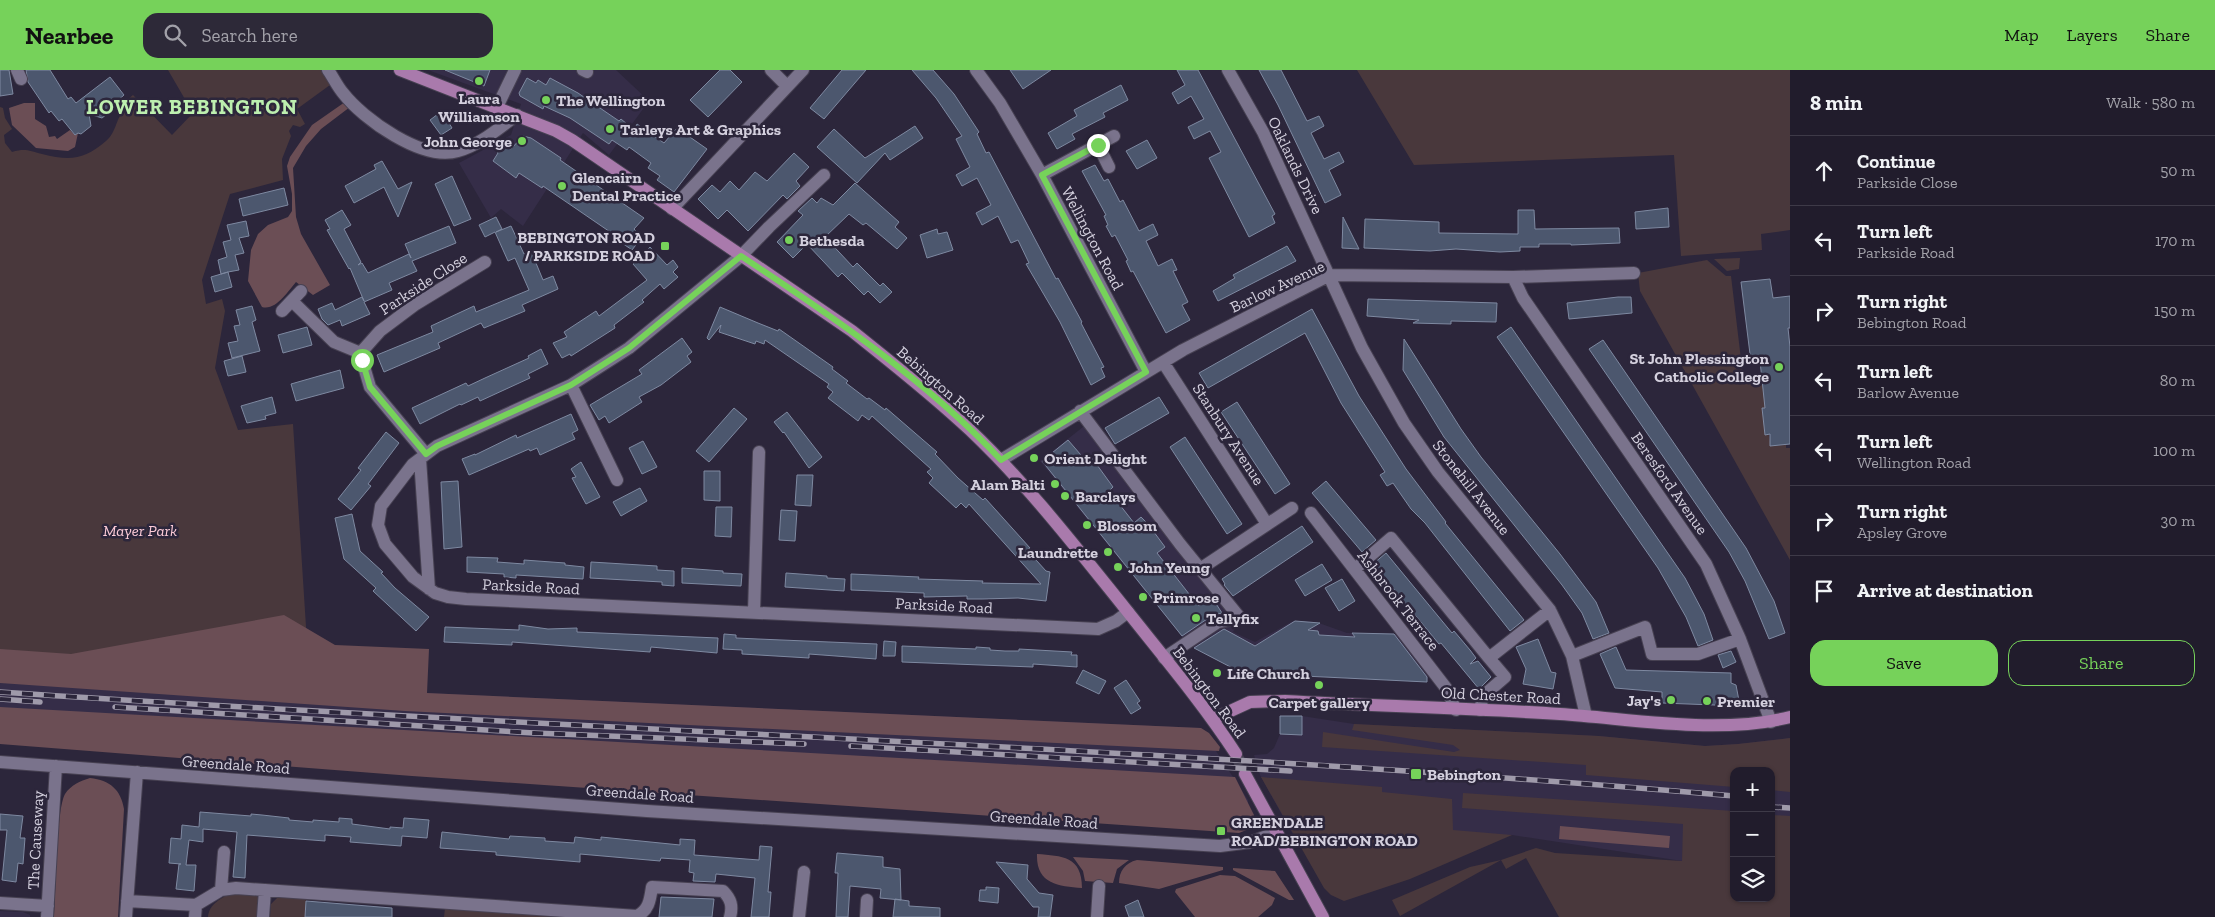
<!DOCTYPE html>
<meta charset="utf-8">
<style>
:root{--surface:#211c2c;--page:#2d2938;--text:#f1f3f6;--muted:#a2a1a9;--line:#3e3a48;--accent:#76d25a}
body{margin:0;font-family:"Zilla Slab",serif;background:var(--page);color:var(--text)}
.controls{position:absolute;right:15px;bottom:15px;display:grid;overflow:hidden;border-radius:10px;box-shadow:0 1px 4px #0004}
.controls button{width:45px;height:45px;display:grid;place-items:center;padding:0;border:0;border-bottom:1px solid var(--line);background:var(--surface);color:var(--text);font:25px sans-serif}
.stop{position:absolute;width:15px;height:15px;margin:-11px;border:4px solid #76d25a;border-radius:50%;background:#fff}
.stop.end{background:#76d25a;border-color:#fff;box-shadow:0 1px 5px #0008}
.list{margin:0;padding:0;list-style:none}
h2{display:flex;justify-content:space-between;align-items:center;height:65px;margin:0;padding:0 20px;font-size:21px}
h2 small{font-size:16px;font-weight:400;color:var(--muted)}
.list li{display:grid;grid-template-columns:32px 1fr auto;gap:15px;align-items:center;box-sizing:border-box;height:70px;padding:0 20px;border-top:1px solid var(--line)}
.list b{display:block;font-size:19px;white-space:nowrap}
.list p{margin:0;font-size:16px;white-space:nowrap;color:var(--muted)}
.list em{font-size:16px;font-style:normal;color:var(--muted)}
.actions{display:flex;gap:10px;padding:15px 20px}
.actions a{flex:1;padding:11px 0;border:1px solid var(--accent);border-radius:15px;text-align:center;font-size:18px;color:var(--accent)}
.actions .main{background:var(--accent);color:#111}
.icon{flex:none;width:28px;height:28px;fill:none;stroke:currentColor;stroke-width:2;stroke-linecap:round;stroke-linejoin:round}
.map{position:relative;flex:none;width:1790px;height:847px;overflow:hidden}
header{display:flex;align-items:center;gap:30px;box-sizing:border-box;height:70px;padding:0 25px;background:var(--accent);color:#111}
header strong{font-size:24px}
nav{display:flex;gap:28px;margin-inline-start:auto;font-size:18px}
.search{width:350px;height:45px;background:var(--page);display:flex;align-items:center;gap:12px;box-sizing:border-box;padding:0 18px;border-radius:15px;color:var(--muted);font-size:19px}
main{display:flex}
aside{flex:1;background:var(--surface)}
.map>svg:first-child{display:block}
</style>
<header>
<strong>Nearbee</strong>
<div class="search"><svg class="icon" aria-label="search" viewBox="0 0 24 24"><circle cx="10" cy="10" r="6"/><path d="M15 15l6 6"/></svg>Search here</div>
<nav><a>Map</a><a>Layers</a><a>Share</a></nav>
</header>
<main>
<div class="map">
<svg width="1790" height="847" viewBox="0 0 1790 847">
<rect width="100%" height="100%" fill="#2c263b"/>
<path fill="#352d48" d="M428,0H616L649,31L609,85L583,63L523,156L501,139L491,148L459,93L511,65L521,34Z
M1088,353L1240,548L1233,562L1255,572L1293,551L1316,552L1347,563L1396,564L1428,603L1427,612L1242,603L1189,575L1040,391Z
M0,598L427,623L1201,658L1248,730V738L0,672Z
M1280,646H1302L1354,654L1599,666L1705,676L1738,674L1790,668V782L1771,781V701H1734V778L1683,773L1682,791L1512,765L1446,779L1297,772L1260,705L1254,685L1267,684L1274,678L1280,664Z
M0,841L23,842L30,845V847H0Z"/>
<path fill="#49383c" d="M168,0H322L330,15L297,39L305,54L300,57L293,55L289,61L291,66L282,89L283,110L230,124L202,210L206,234L222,229L225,241L215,298L238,360L293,354L310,619L0,598V37L3,38L5,48L12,59L4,65L5,73L12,82C26,78 29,81 42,84C70,91 84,90 106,71C117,62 115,49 125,39L121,35L133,25L172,65L193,43Z
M1357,0H1790V160L1761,164L1762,180L1681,186L1674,85L1414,95Z
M1740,188L1739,199L1727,201L1714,189Z
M1707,190L1726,206H1731L1743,306L1766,304L1768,338H1763L1771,376L1786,375V378H1790V490L1640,221L1638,203Z
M1354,654L1599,666L1705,676L1738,674L1790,668V722L1771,720V701H1734V717L1586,705V695L1322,677L1323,662L1454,682L1460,680L1453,675L1352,660Z
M1261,707L1382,717V722L1452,729L1453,760L1512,765L1410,809L1344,831L1331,825L1324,818Z
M1463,723L1734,741V828H1771V745L1790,746V847H1559L1526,788L1506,799L1501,790L1400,846L1392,830L1470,797L1501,790L1536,778L1555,783L1682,791L1683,754L1462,738Z
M233,823L257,826L261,831L259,847H208C209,834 222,827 233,823Z
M278,827L306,828L305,847H270L271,834Z
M445,838L567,847H444Z"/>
<path fill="#6b4e55" d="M345,32L350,37L321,59L306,76L293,98L296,147L301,164L330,215L313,225L296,212C288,221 276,241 262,237L248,211L251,180L258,164L268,155L288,147L292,141V124L287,96L290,87L312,55Z
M24,33H35V49L46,56L49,67L55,66L57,69L70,60L75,65L78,63L75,77L68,81L36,78L12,55L9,38Z
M284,545L335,575L429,579L427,623L1201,658L1209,663L1220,677L1219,681L405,641L0,613V579L71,584Z
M0,637L1235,707L1254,745L1249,759L1239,763L412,706L0,674Z
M90,708C110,710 121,720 124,739L118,847H54C56,824 56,740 65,724C71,715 80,711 90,708Z
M1560,756L1670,766L1669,778L1559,769Z
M1037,784C1062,786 1082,786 1082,818C1058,816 1036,814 1037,784Z
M1073,787L1129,790L1117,799L1113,813L1085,811L1083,801Z
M1137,790L1223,797V800L1159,819L1119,813C1119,801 1125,793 1137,790Z
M1233,798L1275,801L1294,830H1289L1233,800Z
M1220,805L1235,806L1275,828L1272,835L1258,847H1195L1175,822L1176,819Z"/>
<path fill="#4c576e" stroke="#7e89a1" d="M0,0H9L13,24L0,26Z
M26,0H50L68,29L71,27L76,33L110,7L124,25L116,32L115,38L102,48L89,44L91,56L81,64L78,63L75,65L62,49L59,51L51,41L49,43L28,12Z
M445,0H490L484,16Z
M720,0H730L742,12L708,47L690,30Z
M842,0H866L824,49L810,38Z
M912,0H933L954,24L979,62L977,64L986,83L989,82L1056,209L1058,208L1082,252L1081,253L1104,297L1101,298L1105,307L1091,315L1060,252L1026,194L1029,193L1018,170L1011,173L998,146L982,155L976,143L991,135L977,108L962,116L956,105L970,97L956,69L962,66L936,28Z
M1010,0H1051L1023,19Z
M1177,0H1198L1275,144L1272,146L1275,153L1249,167L1209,88L1221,82L1210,61L1194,69L1188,57L1204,49L1191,26L1178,34L1172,23L1185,15Z
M1259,0H1281L1307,51L1319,46L1324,56L1311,63L1324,89L1339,82L1344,92L1329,100L1341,125L1325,133L1278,35Z
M527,8L536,13L538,10L546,15L550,8L578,23L619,51L621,49L634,60L637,54L664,73L677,58L707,79L674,122L657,110L660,106L648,98L651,93L629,77L627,80L612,70L609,74L570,48L544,36L543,39L520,26L519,23Z
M1121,15L1128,30L1103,43L1105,47L1072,64L1075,69L1057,79L1048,63L1077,46L1074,40Z
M442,41L452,58L441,65L430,50Z
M915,56L923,68L890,90L885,83L857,113L817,77L834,59L865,88Z
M523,66L531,68L561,88L560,90L644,148L634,159L642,167L632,180L615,168L616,166L543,116L542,118L519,103L516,108L493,91L498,83L492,73L497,70L511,79Z
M1147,70L1157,88L1137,99L1126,81Z
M794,83L809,97L796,111L800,116L787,129L783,125L748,161L727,140L718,149L698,129L712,115L720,122L730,111L739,120L755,102L767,111Z
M382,91L398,119L412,112L398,147L384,117L354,133L345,116L376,99L374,95Z
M1095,95L1104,111L1108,109L1120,132L1123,130L1139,161L1153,154L1158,165L1146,171L1158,196L1172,189L1177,200L1173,201L1188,232L1182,235L1190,250L1166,263L1133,201L1131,202L1126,191L1128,190L1115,165L1112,167L1106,156L1108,155L1104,146L1106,145L1082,101Z
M452,106L471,149L454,156L435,114Z
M855,113L899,152L895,157L907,168L897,179L866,153L863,155L849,144L825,167L853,197L857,193L880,216L883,213L892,222L880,233L868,221L864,225L842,203L838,207L807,174L793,188L777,172L803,145L798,141L812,128L817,133L821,128L833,135Z
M284,118L288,135L243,146L239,129Z
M1668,138L1669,157L1636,159L1635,142Z
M342,140L351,155L344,159L361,192L358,195L362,193L368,203L409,184L411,188L405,174L449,156L456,173L412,191L417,201L389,213L392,220L364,232L370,244L342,256L340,250L328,255L322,249L318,239L332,233L335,240L362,227L364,231L350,198L349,199L327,160L330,159L325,150Z
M1518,140H1534L1535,159L1619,158L1620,173L1571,175V174H1539V177H1520V181L1500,182L1456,179L1430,181L1364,178L1365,149L1439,152V163L1518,164Z
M496,147L502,159L496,162L511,156L524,184L531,181L543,210L553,206L558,219L522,235L525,241L484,258L481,253L438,273L440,278L384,302L377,285L433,262L431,256L474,236L476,242L529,220L515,188L508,191L495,162L485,167L479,155Z
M1343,147L1359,179L1342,178Z
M246,151L249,166L239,168L244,183L235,185L239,200L228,202L232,217L215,222L211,207L228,202L221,204L218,190L227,187L223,172L231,170L227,155Z
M937,159L938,164L947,162L953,180L927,188L920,165Z
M1287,176L1296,191L1218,231L1213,221L1235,208L1233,205Z
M650,177L667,195L673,190L678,197L673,202L678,207L664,219L660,214L642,230L644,232L614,255L615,258L571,286L570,284L562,288L553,273L567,267L564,262L596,241L599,246L647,210L633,194Z
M1770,209L1773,228L1790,226V258H1788L1790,277V374L1770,376V364L1765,365L1762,338H1765L1760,291L1751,292L1741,212Z
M1618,227H1631L1632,243L1569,249L1567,233Z
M1368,229L1497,233L1496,252L1451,251V254L1413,253L1419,250L1367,246Z
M252,236L256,250L252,252L260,281L232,288L228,273L238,271L234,256L240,255L236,240Z
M720,237L758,253L778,261L779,259L833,297L832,299L848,311L846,313L867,329L869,328L885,340L886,338L937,382L935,384L958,408L983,430L985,428L1030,478L1027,480L1046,501L1050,502L1046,531L1018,528L982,529H967V526L924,527V523L851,520V504L919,507L918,509L983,511L982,513L1041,514L969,434L966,438L961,433L956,438L929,413L933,408L927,402L931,399L872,346L869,350L862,345L858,351L828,328L833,322L827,317L829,314L765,270L764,274L756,271L755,274L719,262L721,255L709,270L707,268Z
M1312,239L1359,326L1406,399L1446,452L1445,453L1524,550L1510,561L1425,453L1411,439L1393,413L1387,416L1380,405L1385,402L1341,333L1305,263L1208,318L1199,303Z
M307,257L312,275L283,283L278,265Z
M1511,257L1685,508L1704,544L1713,570L1698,576L1686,547L1658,498L1497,267Z
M682,268L692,282L687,286L691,292L661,315L639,327L642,332L609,353L605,346L599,350L590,335L642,304L639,300Z
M1404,269L1461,359L1481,387L1560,484L1596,532L1609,563L1593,569L1582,543L1562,515L1444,367L1403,300Z
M1603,270L1746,478L1774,531L1785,563L1769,569L1745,511L1729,482L1589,279Z
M541,279L548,294L528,304L530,308L480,331L478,327L461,335L460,334L420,354L412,338L466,313L468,316L485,308L529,288L528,286Z
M242,286L246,302L228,306L224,291Z
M340,300L344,318L296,331L291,314Z
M272,327L276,343L265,346L266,349L247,353L241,336Z
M1159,327L1169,343L1115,374L1105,358Z
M1237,332L1290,414L1275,424L1221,342Z
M734,338L747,349L709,392L696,381Z
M787,342L822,387L809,398L784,362L783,363L774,352Z
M571,344L578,360L572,363L575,369L540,385L537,378L530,381L529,379L469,405L462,389L475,384V385L516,365L517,368Z
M386,362L399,373L368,414L371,416L351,440L338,429L361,400L358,398Z
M1185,367L1242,454L1227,464L1170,377Z
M1068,370L1087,392L1092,388L1113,417L1109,421L1134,453L1141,447L1148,454L1165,477L1157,483L1193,529L1199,536L1211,526L1222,543L1213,545L1182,566L1042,391Z
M643,371L657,397L642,404L629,378Z
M581,392L600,427L586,434L572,408L576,407L571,399Z
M704,401H720V431L704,430Z
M797,405H813L811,436L795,435Z
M458,411L462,477L444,479L441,412Z
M1326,411L1376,470L1362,482L1312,423Z
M640,418L647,431L621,446L613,432Z
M716,437H732L731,467L715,466Z
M781,440L797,441L795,471L779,470Z
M352,444L360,481L383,502L381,503L395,518L429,547L416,561L373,521L376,518L344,489L335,448Z
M1302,456L1313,472L1233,526L1224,515L1225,514L1222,509Z
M1386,483L1452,563L1454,561L1470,580L1476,588L1470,594L1478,591L1491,607L1479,619L1441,573L1439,574L1373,494Z
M467,487L498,488L497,492L524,494V490L565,493V495L584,497L583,509L516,505V508L504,507V504L467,502Z
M591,492L657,496V500L674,501V516L662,515V512L590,508Z
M1322,494L1332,510L1305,526L1295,510Z
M682,498L723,501V503L742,504L741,516L682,513Z
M786,503L827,506V508L845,509L844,521L785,517Z
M1342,509L1355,531L1339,541L1325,518Z
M1295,551L1320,553L1308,560L1318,561L1319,565L1355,567L1352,563L1394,564L1427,607V612L1242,603L1194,578L1224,559L1255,576Z
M519,555L548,559L577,558V562L718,568L717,583L651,577L650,582L512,572V575L444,572L445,557L519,560Z
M724,564L736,565V568L758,569L877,574L876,589L809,584V588L742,584V580L723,579Z
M1538,569L1551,602L1556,603L1553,619L1523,614L1526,599L1516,577Z
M884,571L896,572L895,586H883Z
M902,576L976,579V577L990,578V580L1005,581H1019V579L1072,582L1071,585H1077V597L1033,594V597L902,592Z
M1616,577L1626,600L1731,603V613L1736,615L1740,636L1662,633V622L1615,618L1600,584Z
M1731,581L1736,592L1723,598L1718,585Z
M1083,600L1106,611L1099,624L1076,613Z
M1126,610L1140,631L1137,633L1141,638L1131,644L1114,618Z
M1280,646H1302V665L1280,664Z
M200,742L251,746V744L262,745L289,748V750L313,752V750L339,752V748L352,749V754L390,759V757L403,758L404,748L429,750L427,768L402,766L401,776L350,772L351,767L325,765V771L247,765L245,808L233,807L237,762L203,759V772L189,770L186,795H196L194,821L176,819L179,794H181L169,793L171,768L181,769L182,755L199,757Z
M0,744L23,746L20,768H25L23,794L18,793L16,812L2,810L7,760H0Z
M442,762L509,769L510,766L545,768V771L574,773L575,767L601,770V767L680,775V769L695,770L694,785L759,790L760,776L772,777L768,822H771L769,847H751L755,808L716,804L715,812L693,811L694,803L689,802L690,790L661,788L660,791L580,784V792L496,785V782L440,778Z
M837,783L883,787V797L900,799L901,830L880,828L881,819L850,816L848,847H836L838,803H835Z
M996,792L1028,795L1027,809L1039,823L1053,825L1050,847H1038L1039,837H1033Z
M986,817L999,818L998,833L979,831L980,820H986Z
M661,827L714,829L712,847H659Z
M895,829L909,831V836L940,838V847H893Z
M1138,830L1144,847H1129L1125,836Z
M306,831L392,838V847H305Z"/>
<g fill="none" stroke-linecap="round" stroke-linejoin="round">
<path stroke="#454053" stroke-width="12" stroke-dasharray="12 6" stroke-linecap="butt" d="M1236,684L1245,704"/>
<defs>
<path id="minor" d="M17,0L21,9
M328,0C333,7 337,16 343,23C363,49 423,92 458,81C480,75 499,58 517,45
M583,0L587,2
M771,0L787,16
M976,0L1000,33L1042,105L1146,302
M1228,0L1263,62L1362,278L1404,353L1438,402L1550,540L1572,586L1586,646
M497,37L515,0
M1098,75L1109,97
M824,105L769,157L741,186L629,278L571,315L437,376L413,394L381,436L378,455L385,474L413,507L435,523L448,527L466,529L1098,559L1116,551L1128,542
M1042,105L1114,66
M672,139L803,0
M1513,207L1523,228L1706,494L1740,569L1771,652
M292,231L334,272L363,284
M282,241L301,221
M1163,292L1267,454
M571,315L617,410
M1080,341L1180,474L1240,548L1218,552L1164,588
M426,384L370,317L362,290L364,279L380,261L416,234L485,192
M420,389L429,519
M1001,390L1183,280L1330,205L1513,207L1634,203
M1311,443L1446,618L1456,640
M1200,499L1292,438
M1355,499L1391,468L1489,588L1550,540
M754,542L759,382
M1572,586L1645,557L1652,584H1698L1740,569
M1480,640L1483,626L1505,607L1489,588
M0,692L647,741L1220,776L1251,772L1277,762
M221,820L224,782
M127,831L196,835L195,847
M0,833L48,836
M196,835L221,820L236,818L637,846C649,840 650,830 652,817L723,821C731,829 733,836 730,847
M47,847L56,696
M126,847L137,702
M263,847L265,820
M799,847L804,802
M866,847L867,830
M1097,847L1099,816"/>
<path id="major" d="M400,0L556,61L572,70L852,261C892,293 933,325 970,360C1027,414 1075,476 1124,537C1162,585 1202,632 1236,684
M1213,649L1250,632L1285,631C1377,636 1469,638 1560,644C1634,649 1718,665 1790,647
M1245,704L1323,847"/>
</defs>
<use href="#minor" stroke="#474152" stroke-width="14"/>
<use href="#major" stroke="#474152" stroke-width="14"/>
<use href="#minor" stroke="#7a738c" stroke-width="12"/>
<use href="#major" stroke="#a97aac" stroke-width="12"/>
<defs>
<path id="rail" d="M0,622C578,661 1157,676 1734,726
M0,629L40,632
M115,637L534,663L804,674
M851,676L1290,701
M1771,737L1790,738"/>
</defs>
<use href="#rail" stroke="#9f9aaa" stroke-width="5.5"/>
<use href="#rail" stroke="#2c263b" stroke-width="4" stroke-dasharray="11" stroke-linecap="butt"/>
</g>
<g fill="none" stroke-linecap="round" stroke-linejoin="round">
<path stroke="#76d25a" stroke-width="6" d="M362,290L370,317L426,384L437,376L571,315L629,278L741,186C832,246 926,310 1001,390L1146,302L1042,105L1098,75"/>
</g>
<g fill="#76d25a" stroke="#2c263b" stroke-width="2">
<circle cx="479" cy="11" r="5"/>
<circle cx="546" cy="30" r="5"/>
<circle cx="610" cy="59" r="5"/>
<circle cx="522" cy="71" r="5"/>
<circle cx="562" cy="116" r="5"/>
<circle cx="789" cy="170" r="5"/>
<rect x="660" y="171" width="10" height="10" rx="2.5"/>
<circle cx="1779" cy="297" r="5"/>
<circle cx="1034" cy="388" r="5"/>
<circle cx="1055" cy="414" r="5"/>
<circle cx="1065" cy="426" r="5"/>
<circle cx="1087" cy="455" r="5"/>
<circle cx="1108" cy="482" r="5"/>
<circle cx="1118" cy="497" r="5"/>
<circle cx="1143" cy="527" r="5"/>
<circle cx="1196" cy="548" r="5"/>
<circle cx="1217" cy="603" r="5"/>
<circle cx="1319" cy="615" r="5"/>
<circle cx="1671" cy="630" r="5"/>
<circle cx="1707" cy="631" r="5"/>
<rect x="1410" y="698" width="12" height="12" rx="2.5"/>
<rect x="1216" y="756" width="10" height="10" rx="2.5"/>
</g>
<g text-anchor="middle" stroke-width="5" stroke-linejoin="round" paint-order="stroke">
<g font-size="16" font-weight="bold" fill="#d4d0de" stroke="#2c263b" text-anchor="start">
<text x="479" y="34" text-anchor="middle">Laura<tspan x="479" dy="18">Williamson</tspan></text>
<text x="556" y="36">The Wellington</text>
<text x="620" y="65">Tarleys Art &amp; Graphics</text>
<text x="512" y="77" text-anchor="end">John George</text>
<text x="572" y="113">Glencairn<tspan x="572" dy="18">Dental Practice</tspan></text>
<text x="655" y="173" text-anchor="end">BEBINGTON ROAD<tspan x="655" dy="18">/ PARKSIDE ROAD</tspan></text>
<text x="799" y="176">Bethesda</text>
<text x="1769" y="294" text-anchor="end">St John Plessington<tspan x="1769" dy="18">Catholic College</tspan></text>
<text x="1044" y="394">Orient Delight</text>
<text x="1045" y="420" text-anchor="end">Alam Balti</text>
<text x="1075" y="432">Barclays</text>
<text x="1097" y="461">Blossom</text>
<text x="1098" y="488" text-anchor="end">Laundrette</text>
<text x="1128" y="503">John Yeung</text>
<text x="1153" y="533">Primrose</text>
<text x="1206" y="554">Tellyfix</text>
<text x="1227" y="609">Life Church</text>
<text x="1661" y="636" text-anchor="end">Jay's</text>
<text x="1717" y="637">Premier</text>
<text x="1319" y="638" text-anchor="middle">Carpet gallery</text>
<text x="1427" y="710">Bebington</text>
<text x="1231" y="758">GREENDALE<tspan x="1231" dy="18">ROAD/BEBINGTON ROAD</tspan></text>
</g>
<g font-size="16" fill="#d4d0de" stroke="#2c263b">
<text transform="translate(1296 95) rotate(64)" y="6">Oaklands Drive</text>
<text transform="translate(1093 168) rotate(62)" y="6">Wellington Road</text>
<text transform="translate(423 213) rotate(-33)" y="6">Parkside Close</text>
<text transform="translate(1277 216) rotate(-25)" y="6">Barlow Avenue</text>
<text transform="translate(941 315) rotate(41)" y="6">Bebington Road</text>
<text transform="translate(1229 364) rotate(57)" y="6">Stanbury Avenue</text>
<text transform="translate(1670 413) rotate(55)" y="6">Beresford Avenue</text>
<text transform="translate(1472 417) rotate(52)" y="6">Stonehill Avenue</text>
<text transform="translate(531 516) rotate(3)" y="6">Parkside Road</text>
<text transform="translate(1399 530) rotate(52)" y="6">Ashbrook Terrace</text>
<text transform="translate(944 535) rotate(3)" y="6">Parkside Road</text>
<text transform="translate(1210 622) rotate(53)" y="6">Bebington Road</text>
<text transform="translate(1501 625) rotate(3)" y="6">Old Chester Road</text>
<text transform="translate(236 694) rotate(4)" y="6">Greendale Road</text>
<text transform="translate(640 723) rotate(4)" y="6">Greendale Road</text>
<text transform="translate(1044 749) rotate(4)" y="6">Greendale Road</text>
<text transform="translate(35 770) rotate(-87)" y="6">The Causeway</text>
</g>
<g font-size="16" font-style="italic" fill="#fccbd7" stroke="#2c263b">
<text x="140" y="466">Mayer Park</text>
</g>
<g font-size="21" font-weight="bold" letter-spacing="1" fill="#bdefaf" stroke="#2c263b">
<text x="192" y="44">LOWER BEBINGTON</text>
</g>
</g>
</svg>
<div class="controls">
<button>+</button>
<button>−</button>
<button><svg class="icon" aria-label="layers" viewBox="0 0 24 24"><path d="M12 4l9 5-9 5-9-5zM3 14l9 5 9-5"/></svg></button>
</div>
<div class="stop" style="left:362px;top:290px"></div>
<div class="stop end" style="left:1098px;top:75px"></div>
</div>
<aside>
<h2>8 min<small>Walk · 580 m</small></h2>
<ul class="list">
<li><svg class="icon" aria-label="ahead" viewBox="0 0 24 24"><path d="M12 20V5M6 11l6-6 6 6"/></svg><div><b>Continue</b><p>Parkside Close</p></div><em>50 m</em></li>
<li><svg class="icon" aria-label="left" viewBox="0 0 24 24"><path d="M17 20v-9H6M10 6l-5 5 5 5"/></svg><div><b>Turn left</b><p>Parkside Road</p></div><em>170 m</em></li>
<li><svg class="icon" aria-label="right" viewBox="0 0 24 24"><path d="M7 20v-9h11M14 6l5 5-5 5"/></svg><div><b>Turn right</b><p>Bebington Road</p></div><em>150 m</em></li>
<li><svg class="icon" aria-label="left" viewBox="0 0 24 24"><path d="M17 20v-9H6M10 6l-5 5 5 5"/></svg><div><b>Turn left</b><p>Barlow Avenue</p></div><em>80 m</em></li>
<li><svg class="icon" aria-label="left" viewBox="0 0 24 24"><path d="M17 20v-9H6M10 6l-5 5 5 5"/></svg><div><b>Turn left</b><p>Wellington Road</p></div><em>100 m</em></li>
<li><svg class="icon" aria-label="right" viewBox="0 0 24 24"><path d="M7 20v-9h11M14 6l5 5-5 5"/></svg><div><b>Turn right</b><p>Apsley Grove</p></div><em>30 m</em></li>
<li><svg class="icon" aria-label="arrive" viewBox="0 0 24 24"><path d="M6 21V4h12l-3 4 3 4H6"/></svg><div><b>Arrive at destination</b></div></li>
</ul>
<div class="actions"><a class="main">Save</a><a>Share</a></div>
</aside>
</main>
